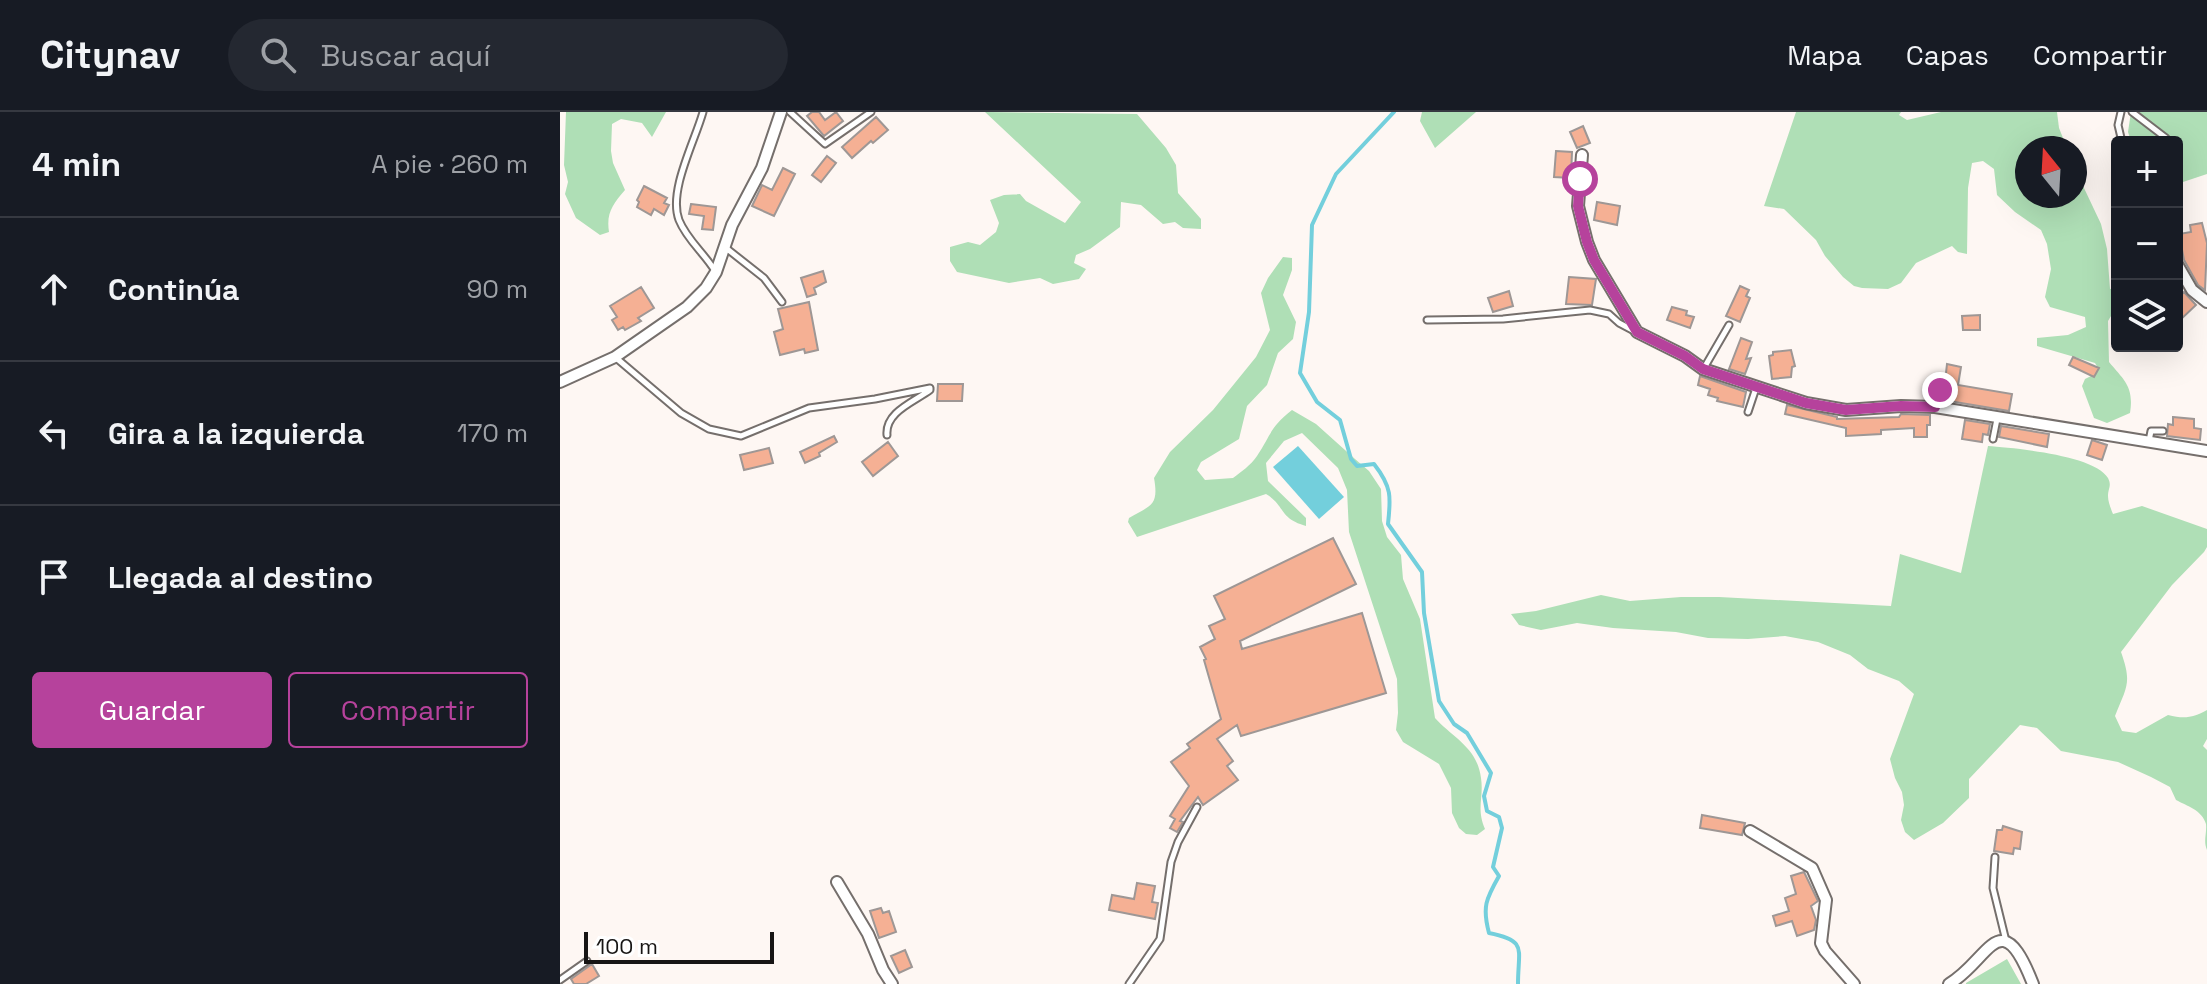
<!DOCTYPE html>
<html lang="es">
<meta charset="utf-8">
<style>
:root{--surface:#171b24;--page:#242831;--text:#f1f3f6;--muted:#9ea1a6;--line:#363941;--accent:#b6429c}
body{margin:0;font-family:"Space Grotesk",sans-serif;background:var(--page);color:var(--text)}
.controls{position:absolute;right:24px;top:24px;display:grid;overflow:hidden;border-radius:8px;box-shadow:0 8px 32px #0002}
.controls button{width:72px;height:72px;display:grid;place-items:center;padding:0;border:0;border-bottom:2px solid var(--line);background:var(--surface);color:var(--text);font:40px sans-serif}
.compass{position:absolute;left:1455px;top:24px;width:72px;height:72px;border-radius:50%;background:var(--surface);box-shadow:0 8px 32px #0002;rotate:342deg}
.scale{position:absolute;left:24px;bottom:20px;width:190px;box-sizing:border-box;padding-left:8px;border:4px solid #171514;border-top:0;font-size:22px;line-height:28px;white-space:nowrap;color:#171514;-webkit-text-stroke:6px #fff;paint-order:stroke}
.stop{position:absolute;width:24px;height:24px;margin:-18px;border:6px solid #b6429c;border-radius:50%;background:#fff}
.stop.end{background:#b6429c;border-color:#fff;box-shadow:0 2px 8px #0008}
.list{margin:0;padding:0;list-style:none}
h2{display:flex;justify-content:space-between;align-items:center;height:104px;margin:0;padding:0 32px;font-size:34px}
h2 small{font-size:26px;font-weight:400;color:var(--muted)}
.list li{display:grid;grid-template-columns:52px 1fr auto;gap:24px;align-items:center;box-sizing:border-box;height:144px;padding:0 32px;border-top:2px solid var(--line)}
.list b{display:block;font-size:30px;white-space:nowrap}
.list em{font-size:26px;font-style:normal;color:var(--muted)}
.actions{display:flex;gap:16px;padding:24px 32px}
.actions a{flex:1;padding:18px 0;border:2px solid var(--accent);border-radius:8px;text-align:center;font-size:28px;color:var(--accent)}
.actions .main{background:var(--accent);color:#fff}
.icon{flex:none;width:44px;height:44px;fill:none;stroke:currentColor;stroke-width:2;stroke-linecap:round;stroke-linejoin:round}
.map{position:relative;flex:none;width:1647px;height:872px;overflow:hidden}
header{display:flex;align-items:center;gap:48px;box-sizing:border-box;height:112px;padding:0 40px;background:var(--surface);border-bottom:2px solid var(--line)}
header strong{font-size:38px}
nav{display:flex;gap:44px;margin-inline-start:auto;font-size:28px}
.search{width:560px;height:72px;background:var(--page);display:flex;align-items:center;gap:20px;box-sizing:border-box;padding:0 28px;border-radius:44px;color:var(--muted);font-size:30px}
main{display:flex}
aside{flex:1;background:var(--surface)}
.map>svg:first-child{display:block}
</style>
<header>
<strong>Citynav</strong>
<div class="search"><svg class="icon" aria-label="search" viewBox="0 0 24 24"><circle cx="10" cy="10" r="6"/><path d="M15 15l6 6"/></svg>Buscar aquí</div>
<nav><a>Mapa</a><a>Capas</a><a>Compartir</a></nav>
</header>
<main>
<aside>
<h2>4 min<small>A pie · 260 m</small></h2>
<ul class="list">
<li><svg class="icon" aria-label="ahead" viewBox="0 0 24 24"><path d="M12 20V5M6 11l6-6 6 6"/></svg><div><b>Continúa</b></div><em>90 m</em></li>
<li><svg class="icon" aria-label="left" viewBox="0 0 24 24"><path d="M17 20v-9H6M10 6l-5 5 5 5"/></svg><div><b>Gira a la izquierda</b></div><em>170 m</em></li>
<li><svg class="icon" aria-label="arrive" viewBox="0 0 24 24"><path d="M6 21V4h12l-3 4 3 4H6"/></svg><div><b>Llegada al destino</b></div></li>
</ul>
<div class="actions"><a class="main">Guardar</a><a>Compartir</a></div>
</aside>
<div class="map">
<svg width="1647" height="872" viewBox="0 0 1647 872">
<rect width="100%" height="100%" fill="#fef7f3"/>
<path fill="#afdfb6" d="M6,0H106L92,25L82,11L61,7L52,12L51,39L53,51L65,78C53,92 46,101 49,120L40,123L16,106L5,82L8,70L4,53Z
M425,0L577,2L606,36L616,53L618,81L641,107V117L623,116L615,110L603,112L581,93L561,90L560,115L530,137L516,143L514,151L526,157L519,167L493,172L480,166L449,171L397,160L390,149V135L408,130L420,133L436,120L439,111L430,88L444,83L460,82L466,89L505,111L521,90Z
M862,0H916L875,36L860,9Z
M1236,0H1341L1339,3L1347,8L1381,0H1497L1499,16L1507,36H1467V84H1515V57L1541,112L1547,137L1550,177L1557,176V194L1548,209L1549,250C1565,269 1574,275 1570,301L1547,311L1534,306L1522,274L1525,267L1533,263L1538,256L1535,251L1477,234V226L1508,223L1526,215L1525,205L1490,195L1485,185L1491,157L1487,132L1481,118L1455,100L1437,83L1434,57L1423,49L1412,51L1408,76L1407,142L1398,140L1392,134L1356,151L1341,171L1328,177L1302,176L1294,174L1283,165L1265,144L1256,128L1224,97L1204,94Z
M1571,0H1647V62L1623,70L1617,65V30H1577L1570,26L1568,20Z
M723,145L732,146V158L723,183L736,210L733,227L718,241L707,273L687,294L679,327L641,350L637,358L645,368L673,366C681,360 691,353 697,344C711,323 710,315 732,298L756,312L795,347L809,359L821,377L822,409L827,425L841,443L843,467L860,507L875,606C893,626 917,635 921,666C924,686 916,696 925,717L917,723L906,722L899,716L892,701L891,676L879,652L843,630L836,618L838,601L837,567L789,420L787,378L778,356L742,321L724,329L706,351L708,369L746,406V414C718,406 726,394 706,382L577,425L568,410L569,406C591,393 599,394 594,366L610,340L653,298L696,245L710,218L701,181L708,166Z
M1428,334C1454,336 1535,343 1548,366C1552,374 1548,376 1548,384C1548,390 1551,397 1553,402L1582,394L1647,417V435L1644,440L1612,473L1561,540C1572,571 1567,574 1555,604L1562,619L1576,621L1608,603C1624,607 1633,606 1647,598V627L1643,634L1647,638V738C1643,729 1647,721 1646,712C1642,698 1627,694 1616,688L1610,675L1591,665L1558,650L1501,639L1477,616L1460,613L1409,667V686L1383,711L1354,728L1345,720L1341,708L1344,693L1342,680L1335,666L1330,647L1354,582L1339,569L1308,557L1290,543L1258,530L1225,524L1188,527L1148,526L1116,520L1053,516L1017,511L981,518L959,513L951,502L976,499L1041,483L1070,489L1121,485H1159L1331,494L1340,442L1401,461Z
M1447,847L1461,872H1406V871Z"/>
<path fill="#73cfdc" d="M738,334L784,385L759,407L713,355Z"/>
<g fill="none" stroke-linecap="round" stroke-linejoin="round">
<path stroke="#73cfdc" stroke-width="4" d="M834,0L776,62L752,113L749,200L740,261L757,290L780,308L791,347L797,354L814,352C832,375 831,385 828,412L862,460L864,501L879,589L894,612L907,621L931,661L924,684L927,699L939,705L942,716L933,755L939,764C926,787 922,795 929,821C968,829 958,836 958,872"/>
</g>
<path fill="#f5b094" stroke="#9e9795" stroke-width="2" d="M252,0H259L265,8L276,0L283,9L264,24L247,4Z
M316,5L328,18L313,31L311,29L292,46L282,35Z
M1023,14L1030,31L1017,36L1010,20Z
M996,39L1012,40L1011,66L994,65Z
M267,44L276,51L261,70L252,63Z
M223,56L235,62L214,104L192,94L202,73L212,78Z
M84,74L107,86L104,91L109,93L104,103L94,97L91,103L77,95L79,90L77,88Z
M1037,90L1060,94L1057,113L1034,108Z
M131,92L156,95L153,118L142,117L144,104L129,102Z
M1642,111L1647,131L1645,178L1638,173L1624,148L1619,122L1631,120L1630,113Z
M263,159L266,170L254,176L256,182L247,185L241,166Z
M1009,165L1036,167L1032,193L1006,192Z
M1180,174L1189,178L1186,184L1190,186L1180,210L1166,204Z
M81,175L94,196L78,206L81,209L65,218L63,215L58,218L52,208L57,205L50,194Z
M949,179L953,194L933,200L928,186Z
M1624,180L1636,193L1617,211V187Z
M249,190L258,238L245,241L244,237L220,243L214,220L223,217L218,197Z
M1112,195L1127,199L1126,203L1134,205L1130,216L1107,208Z
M1420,203V218H1403L1402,204Z
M1181,226L1192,230L1186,247L1191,246L1185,262L1169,257Z
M1231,238L1235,254L1232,255L1231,265L1212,267L1209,244L1213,243V240Z
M1513,245L1539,256L1534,265L1509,253Z
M1387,252L1401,255L1398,273L1452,282L1449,299L1383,288Z
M1140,264L1186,280L1183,295L1157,289L1158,286L1148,283L1150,277L1138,273Z
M378,272H403L402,289H377Z
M1227,293L1277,305V307L1339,305L1341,302L1370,303V313H1367V325H1354V316L1321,318V322L1286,324V316L1225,302Z
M1613,305L1634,307V316L1641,317L1640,328L1607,324L1608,312L1613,313Z
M1405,308L1430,312L1428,323L1423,322L1422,330L1402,327Z
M1441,314L1489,322L1487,335L1439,325Z
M274,324L277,330L259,341L260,344L245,351L240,340Z
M1532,328L1547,333L1542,348L1527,343Z
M328,330L338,344L313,364L302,350Z
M209,336L213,351L184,358L180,343Z
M773,426L796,472L680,529L682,537L802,501L826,581L681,624L677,613L657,627L673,649L667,654L678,668L643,693L638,685L620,709L623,710L617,720L610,716L615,707L610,704L629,674L611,650L630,636L627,632L661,607L644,548L646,547L640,535L655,527L649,514L665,507L654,484Z
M1142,703L1185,711L1182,723L1140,716Z
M1443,714L1462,720L1460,737L1454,736L1453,742L1434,739L1437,718H1442Z
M1244,760L1258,789L1251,794L1256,808L1254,818L1237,824L1232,809L1216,814L1213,804L1229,799L1225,786L1236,782L1231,764Z
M577,771L595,774L592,790L598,791L595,807L549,798L552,783L574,787Z
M321,796L323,801L329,799L336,820L319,826L310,799Z
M345,838L352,855L339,861L331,844Z
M32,852L39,864L26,872H14L11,867Z"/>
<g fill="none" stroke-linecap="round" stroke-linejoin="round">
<defs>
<path id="lane" d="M143,0C135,29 108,79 119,108C127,128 145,142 155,159
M230,0L265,32L311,0
M1561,0L1558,13L1562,30
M1572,0L1606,26
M166,136L204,166L222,190
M867,208L943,207L1030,198L1049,202L1059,211L1076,220
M55,245L121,301L149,317L181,324L249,296L315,287L370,276V278C354,290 325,300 327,323
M1144,256L1169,213
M1375,294L1380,278
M1188,300L1196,276
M1433,327L1437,307
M1589,329L1591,319H1603
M1435,745L1433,776L1446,829
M0,868L27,849
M569,872L600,827L611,750L618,730L637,695"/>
<path id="street" d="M1022,43L1018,94L1027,130L1034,148L1077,220L1125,244L1143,257L1246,291L1286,298L1341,294L1375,295L1647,339
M1617,152L1632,178L1647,190
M0,270L55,245L127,195L146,176L156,160L172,113L202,56L221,0
M1190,719L1252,756L1266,788L1261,831L1265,839L1294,872
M277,770L308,822L323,858L332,872
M1389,872C1429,849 1440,788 1473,872"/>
</defs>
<use href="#lane" stroke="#756f6c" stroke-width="9"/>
<use href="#street" stroke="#756f6c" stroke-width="14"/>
<use href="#lane" stroke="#fff" stroke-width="5"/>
<use href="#street" stroke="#fff" stroke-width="10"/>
</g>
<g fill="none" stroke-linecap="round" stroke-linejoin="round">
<path stroke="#b6429c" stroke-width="10" d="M1020,67L1018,94L1027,130L1034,148L1077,220L1125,244L1143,257L1246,291L1286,298L1341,294L1375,295L1380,278"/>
</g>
</svg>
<div class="controls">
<button>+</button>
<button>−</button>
<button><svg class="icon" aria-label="layers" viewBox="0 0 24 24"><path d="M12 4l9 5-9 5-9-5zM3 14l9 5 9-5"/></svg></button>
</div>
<svg class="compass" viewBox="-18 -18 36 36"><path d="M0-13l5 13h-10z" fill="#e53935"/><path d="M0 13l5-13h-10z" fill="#9ea1a6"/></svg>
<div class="scale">100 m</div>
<div class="stop" style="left:1020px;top:67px"></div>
<div class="stop end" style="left:1380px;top:278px"></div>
</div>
</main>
